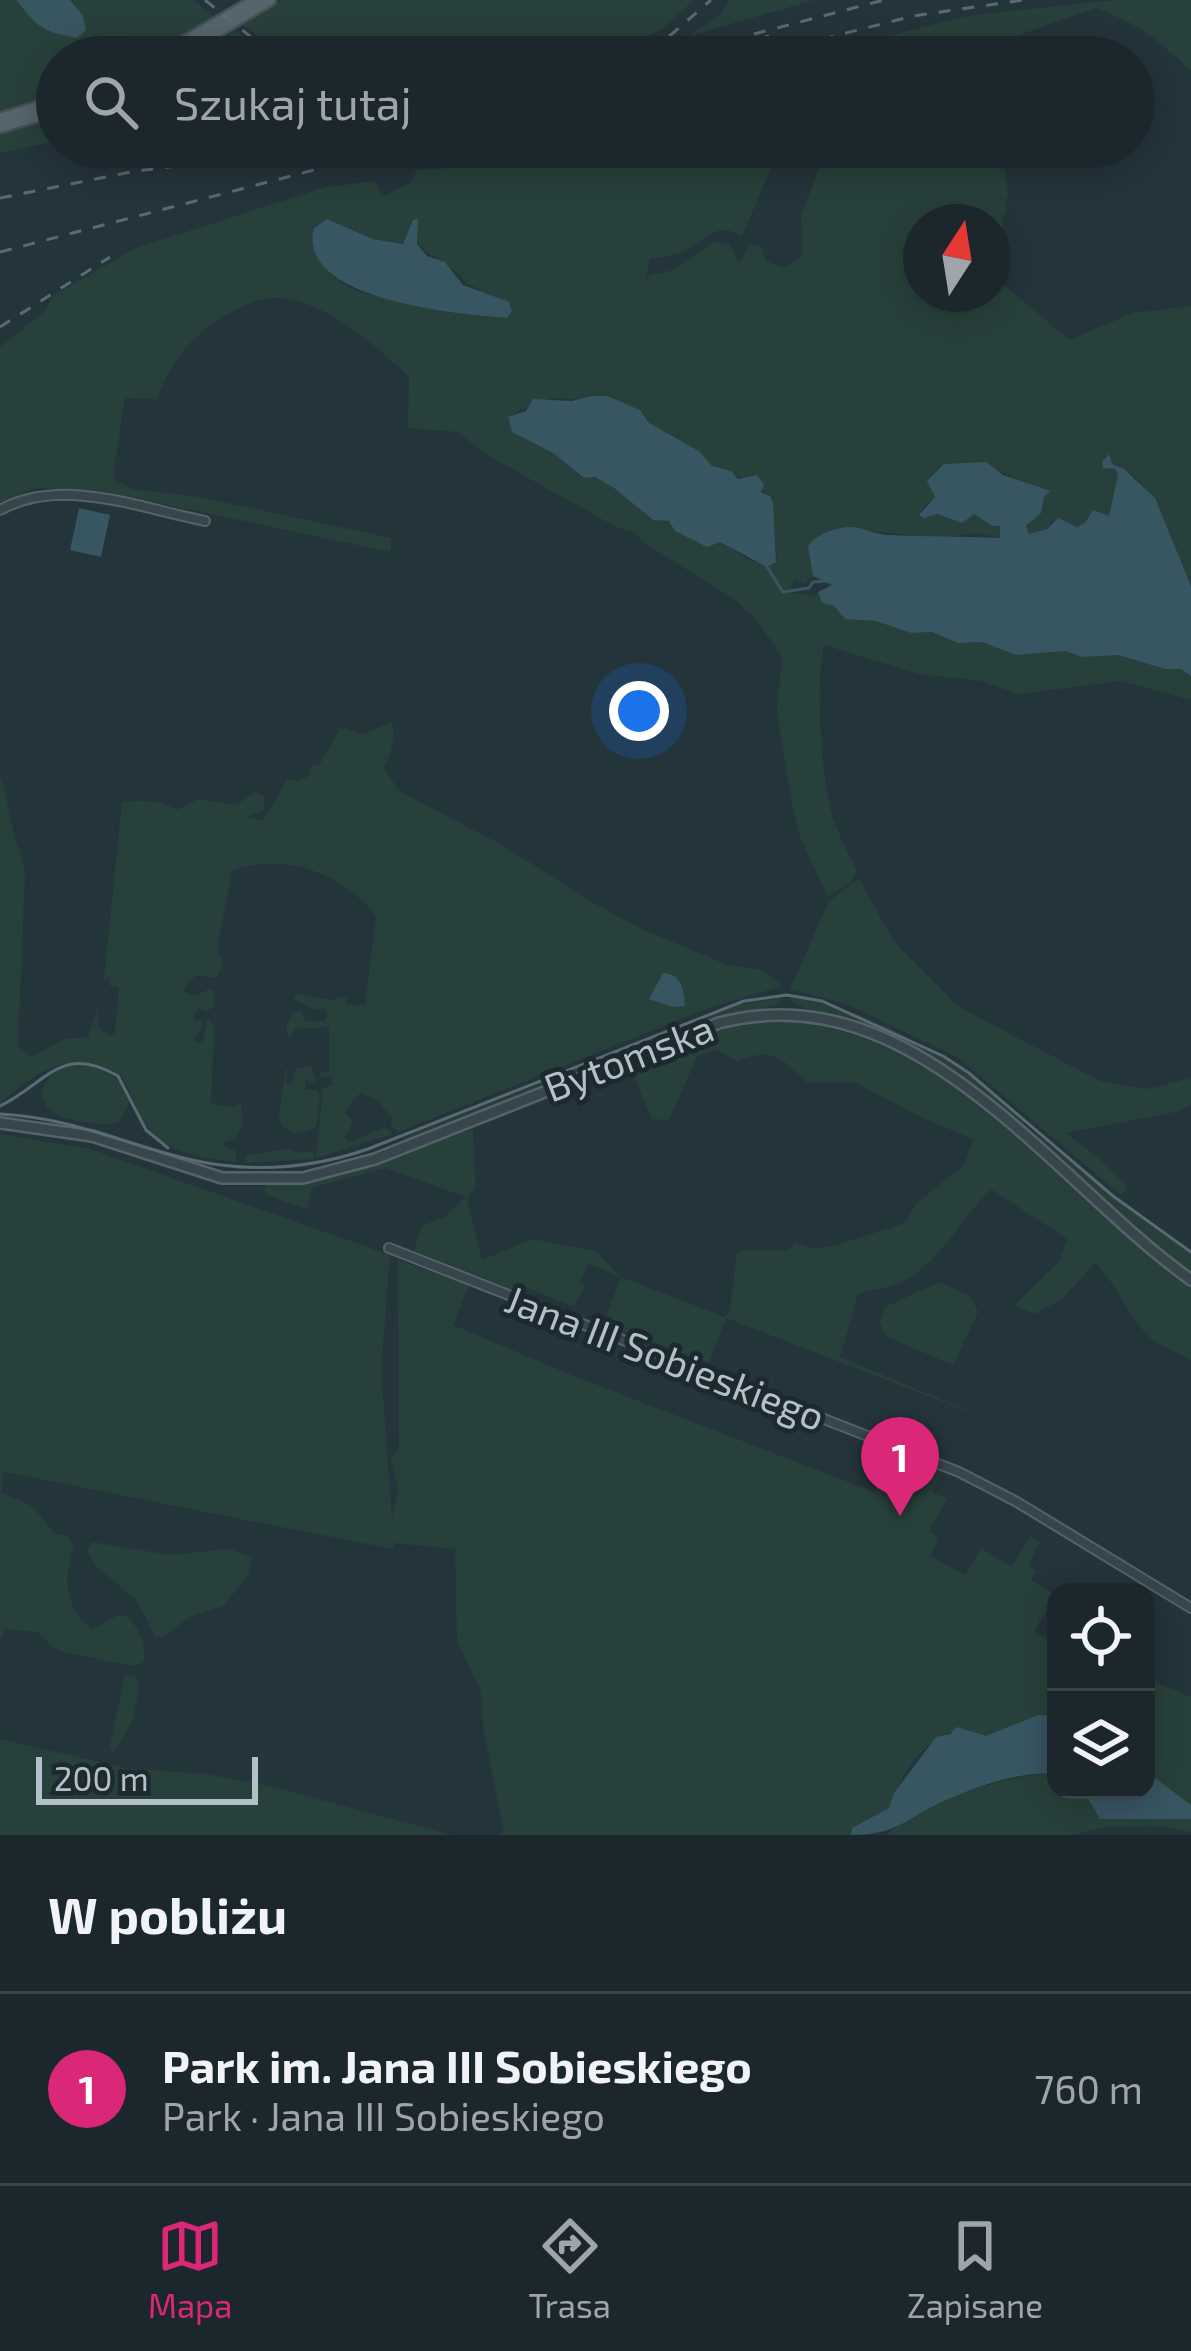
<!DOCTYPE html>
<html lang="pl">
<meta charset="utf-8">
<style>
:root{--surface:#1b272c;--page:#283338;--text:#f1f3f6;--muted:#a0a5a9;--line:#394448;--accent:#db2777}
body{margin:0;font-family:"Exo 2",sans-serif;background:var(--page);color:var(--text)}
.controls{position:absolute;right:36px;bottom:36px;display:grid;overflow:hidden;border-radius:24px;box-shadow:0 6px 30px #0003}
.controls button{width:108px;height:108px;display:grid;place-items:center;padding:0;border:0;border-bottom:3px solid var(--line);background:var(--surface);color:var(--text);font:60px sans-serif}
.compass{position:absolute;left:903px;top:204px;width:108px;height:108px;border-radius:50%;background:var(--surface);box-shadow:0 6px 30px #0003;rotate:12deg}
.scale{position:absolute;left:36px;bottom:30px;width:222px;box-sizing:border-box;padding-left:12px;border:6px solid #b3c0c7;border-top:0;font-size:33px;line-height:42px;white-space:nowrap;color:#b3c0c7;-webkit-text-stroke:9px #1c2a30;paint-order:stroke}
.you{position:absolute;left:639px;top:711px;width:42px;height:42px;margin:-30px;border:9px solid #fff;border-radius:50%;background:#1a73e8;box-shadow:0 0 0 18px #1a73e833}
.badge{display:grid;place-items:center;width:78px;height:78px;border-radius:50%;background:var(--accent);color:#fff;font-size:39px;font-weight:700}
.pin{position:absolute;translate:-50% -99px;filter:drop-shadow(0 3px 6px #0008)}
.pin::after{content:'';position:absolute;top:63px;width:42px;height:36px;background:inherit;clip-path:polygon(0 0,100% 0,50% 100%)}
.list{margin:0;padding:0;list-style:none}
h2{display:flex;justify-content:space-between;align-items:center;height:156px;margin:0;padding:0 48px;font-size:51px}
h2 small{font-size:39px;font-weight:400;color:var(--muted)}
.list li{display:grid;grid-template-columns:78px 1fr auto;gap:36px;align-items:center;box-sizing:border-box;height:192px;padding:0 48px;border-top:3px solid var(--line)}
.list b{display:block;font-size:45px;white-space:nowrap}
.list p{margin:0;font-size:39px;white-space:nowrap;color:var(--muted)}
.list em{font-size:39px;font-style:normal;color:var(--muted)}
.icon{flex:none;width:66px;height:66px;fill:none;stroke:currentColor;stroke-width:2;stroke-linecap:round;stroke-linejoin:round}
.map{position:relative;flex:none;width:1191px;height:1835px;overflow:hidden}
.search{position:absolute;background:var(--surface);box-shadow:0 6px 30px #0003;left:36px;right:36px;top:36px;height:132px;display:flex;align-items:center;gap:30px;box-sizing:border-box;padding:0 42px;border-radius:66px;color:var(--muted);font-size:45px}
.sheet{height:348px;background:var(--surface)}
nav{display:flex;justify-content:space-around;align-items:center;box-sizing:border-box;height:168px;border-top:3px solid var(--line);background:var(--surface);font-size:33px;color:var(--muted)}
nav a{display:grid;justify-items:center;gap:6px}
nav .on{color:var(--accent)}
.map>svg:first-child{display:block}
</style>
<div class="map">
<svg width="1191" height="1835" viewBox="0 0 1191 1835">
<rect width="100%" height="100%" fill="#24343b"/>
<path fill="#28403b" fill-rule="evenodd" d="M0,0H16L25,11L83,16L70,0H193L214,18L144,57H57V94L0,112Z
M281,0H694L662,29L599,57H284L242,24Z
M730,0H814L689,36L721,14Z
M1114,0H1191V71C1154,36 1144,27 1096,8L1022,34L995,48L920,57H805L967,16Z
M236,30L269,57H194Z
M57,117V141L0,153V135Z
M493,147H775L770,170L742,236C713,219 705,243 680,253C670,256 659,257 650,259L646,280L650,275L674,270L714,242L729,244L739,263L749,245L762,247L766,261L784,268L803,256L801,215L827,147H1001L1008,193L1000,238L1003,284L1069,340L1133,313L1191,306V586C1169,544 1162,483 1112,464L1109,455L1104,456L1103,468L1115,469L1118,474L1108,517L1080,527L1054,519L1047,529L1029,534L1026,526L1041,513L1044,497L1051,491C1003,478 981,450 931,475L935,497L920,511L973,514L992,526H1000V538L978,533L940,538L871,531L813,562L814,577L803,584L795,579L789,592L813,596L819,591L822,602L834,606L845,619L876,621L911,633L932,632L958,643L982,642L1016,655L1065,651L1083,657L1118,655L1165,669H1181L1191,676V700L1121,681L1019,694L981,681L919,674L824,645C815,680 821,783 833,818C839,836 849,854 857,871L851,882L828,897L800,837L793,809L777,712L782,657L757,620L734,599L646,544L632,531L618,528L485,454L458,432L408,428L409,377C379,348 325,301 282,298C260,296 238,308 220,319C188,339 170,364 157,399L125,398L113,475L116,481L132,489L199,497L391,538V552L101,491L36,488L0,502V347L44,312L53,296L136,248L326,187L376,181L379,192L384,196L411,183L417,169H441L460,156ZM328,219L373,239L404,244L413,220C418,257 424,247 449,266C466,278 458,283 482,289C449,291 410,300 377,296C346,293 305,262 314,228ZM921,222H993V294H921ZM591,396H607L644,414L648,423L699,451L711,466L746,479L770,496L777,560L764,564L749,560L727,545L669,521L653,520L614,488L595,477L583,478L553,453L512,432L508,417C522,411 533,401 547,399C563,396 574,403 591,396Z
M391,722C398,734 390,755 384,768L399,791L502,845L597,905L642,929L725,964L763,970L782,986L709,1008L398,1132L391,1126L392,1118L377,1100L360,1093L344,1112L353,1121L345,1138L349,1142L386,1127L393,1134L316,1158L323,1089L332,1085L331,1077H321L320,1072H329V1027L295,1029L289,1039L286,1026L294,1011L301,1012L305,1021H324L328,1015L325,1009H313L294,999L297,993L330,1000L346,997L347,1005H365L376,916C341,872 285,852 232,871L217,947L223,963L217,978L196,975L182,990L195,996L210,989L214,991L213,1007L207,1011L198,1008L193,1016L195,1021L200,1019L203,1024L194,1041L202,1043L208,1019L214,1026L211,1104L234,1107L241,1102L243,1124L236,1138L220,1144L236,1151V1162C201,1157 162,1154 143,1120C135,1105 130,1090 121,1076C76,1045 32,1072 0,1105V776C7,796 9,814 14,834C17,847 23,858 25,873L18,1046L32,1057L64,1039L88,1037L98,1007V1027L111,1037L115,1032L119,987L110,986L109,979H104L122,803C136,799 163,800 176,810L199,799L236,805L256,792L264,796V810L245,817L263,821L287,779L295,781L308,777L311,766L320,764L339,730L346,728L363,735Z
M859,878L893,940L957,1006L1100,1081L1148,1089L1191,1078V1105L1176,1112L1065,1133L1098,1157L1127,1187L1121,1195L957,1057L846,1004L790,989L829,901Z
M791,997C862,1002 985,1075 1029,1129L1023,1130L946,1066L883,1034L791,1003Z
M783,998L776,1005L707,1023L406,1143L402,1138L742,1004Z
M780,1021C955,1030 1055,1196 1191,1285V1361C1180,1353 1166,1349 1156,1342C1131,1325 1119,1285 1095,1263L1063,1298L1035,1314L1014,1306L1059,1262L1067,1239L991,1189C958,1221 940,1265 896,1285C884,1290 870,1289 858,1294L840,1357L993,1421L726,1318L709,1363L609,1327L605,1319L621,1277L589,1264L579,1282L585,1286L573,1306L517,1284L514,1290L414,1251L422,1226L446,1216L466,1197L386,1168L313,1187L306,1209L267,1195L263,1190L267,1185L311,1182L345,1173L473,1129L476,1188L467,1198L482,1260L532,1239L595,1251L621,1277L725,1317L730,1310L737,1255L743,1250L787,1251L796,1243L813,1249L834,1246L905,1223L917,1203L964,1165L973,1139L925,1119L854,1082L808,1083C780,1059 776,1046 738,1061L716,1050L697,1056L669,1120L652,1119L629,1065C678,1043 725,1023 780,1021Z
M76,1063C103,1068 123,1074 129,1103L119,1122C108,1127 62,1121 52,1112C28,1091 54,1066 76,1063Z
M311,1066L316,1080L312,1084L306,1080L305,1089L318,1091L320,1096L316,1127C301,1135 287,1137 279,1119L285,1072L288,1068L286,1083L292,1084L296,1069Z
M0,1134L90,1149L390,1255L381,1369L392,1518L398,1489L391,1459L399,1448L398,1260L469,1285L453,1325L569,1374L874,1492L893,1452L943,1470L932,1492L947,1499L929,1531L938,1538L931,1556L965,1575L981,1548L1011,1567L1031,1536L1040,1542L1028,1565L1036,1571L1031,1580L1056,1595L1034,1631L1046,1638L1052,1629L1056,1634L1051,1646L1056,1648V1716C1032,1714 1017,1729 994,1735C979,1739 970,1729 956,1731C924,1737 899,1778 890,1808L852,1828L851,1835H498L504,1832L484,1731L481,1692L457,1640L455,1549L394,1543L393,1549L4,1472L1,1492L33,1507L55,1534L67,1536L74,1546C63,1577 64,1608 92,1629L117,1616H127C139,1629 148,1645 143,1663L131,1666L64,1652L51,1646L38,1632L5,1629L0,1641Z
M1036,1134L1123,1205L1191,1254V1274L1032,1137Z
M289,1149L300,1153L314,1151V1159L245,1163L246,1155Z
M940,1282L970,1296L978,1312L953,1365L885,1336L880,1322L885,1307Z
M92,1542L170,1555L230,1549L252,1558L248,1574L224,1606L190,1617L163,1637L155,1636L138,1602L95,1565L87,1550Z
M125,1674L135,1676L140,1685L132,1722L113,1755L110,1746Z
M1155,1682L1191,1697V1805L1146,1771V1695L1149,1696Z
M0,1739L130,1769L206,1774L273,1787L452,1835H0Z
M1047,1772L1056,1773V1790H1083L1100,1819H1191V1832L1158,1826L1106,1827L1071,1835H886C931,1799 991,1781 1047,1772Z"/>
<path fill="#385562" d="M16,0H70L83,16L86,30L77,38C40,31 38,27 16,0Z
M327,219L373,239L403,244L413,220L418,219L417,244L427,256L445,262L463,285L509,302L512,311L507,318C461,314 295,301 314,228Z
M591,396H607L640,410L649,423L699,451L712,466L731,471L738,479L757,475L764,485L761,492L770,496L773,503L776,562L767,567L720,542L707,547L675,531L669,521L653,520L614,488L595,477L584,478L553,453L512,432L508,417L526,411L533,399L572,401Z
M1109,454L1112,464L1124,469L1155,498L1191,586V676L1181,669H1165L1118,655L1083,657L1065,651L1016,655L982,642L958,643L932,632L911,633L876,621L845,619L834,606L822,603L818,592L832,585L813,576L808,546C816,536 828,530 841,528C858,524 871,534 887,535C926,537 963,536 1000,538V526H992L974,514L962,523L937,514L924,518L919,515L935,497L927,481L944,464L986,462L1003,475L1051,491L1044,497L1041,513L1026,526L1029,534L1047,529L1058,518L1077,527L1085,523L1093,510L1109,516L1118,474L1115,469L1103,468L1102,461Z
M79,508L110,515L101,557L70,550Z
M663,973C682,974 684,990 685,1006L673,1007L649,999Z
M1038,1715L1056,1716V1773C1018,1772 981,1785 946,1800C905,1818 899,1835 851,1835L852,1828L889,1808L894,1793L936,1737L950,1734L957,1727L986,1736Z
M1146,1771L1191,1805V1819H1100L1083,1790H1146Z"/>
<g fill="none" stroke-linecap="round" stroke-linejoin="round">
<path stroke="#385562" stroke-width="3" d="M767,567L783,592L809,588L813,582L828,581"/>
<defs>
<path id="minor" d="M0,510C62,476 140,508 205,521
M389,1248L959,1472L1017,1502L1191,1608"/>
<path id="tertiary" d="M0,1123L92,1136L222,1178H303L375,1159L719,1023C916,972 1051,1180 1191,1280"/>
<path id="primary" d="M158,57L256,0
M175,57L270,0
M0,119L57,101
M0,127L57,110"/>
</defs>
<use href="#minor" stroke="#556369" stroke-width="12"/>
<use href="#tertiary" stroke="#556369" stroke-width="14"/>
<use href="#primary" stroke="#435157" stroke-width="15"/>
<use href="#minor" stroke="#37454c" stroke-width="8"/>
<use href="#tertiary" stroke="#37454c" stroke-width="9"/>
<use href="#primary" stroke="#55656c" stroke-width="10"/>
<path stroke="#596a72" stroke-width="3" d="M0,1106C47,1083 61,1043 118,1076L146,1130L168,1148
M0,1114C74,1118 123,1144 192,1160C251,1173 310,1169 368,1149L744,1001L787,995L822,1001L943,1056L969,1073L1113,1196L1191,1252"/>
<path stroke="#596a72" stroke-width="3" stroke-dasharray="12 12" stroke-linecap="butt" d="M205,0L276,57
M754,34L884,0
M626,57L672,34L711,0
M688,57L769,36
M752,57L913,16L1023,0
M0,198L131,172L317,147
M0,252L402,147
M0,327L110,257"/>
</g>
<g text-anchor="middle" stroke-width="10" stroke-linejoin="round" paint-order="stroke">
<g font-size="39" fill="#b3c0c7" stroke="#1c2a30">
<text transform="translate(629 1058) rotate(-21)" y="14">Bytomska</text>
<text transform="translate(665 1358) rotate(21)" y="14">Jana III Sobieskiego</text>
</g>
</g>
</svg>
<div class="controls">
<button><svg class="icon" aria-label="locate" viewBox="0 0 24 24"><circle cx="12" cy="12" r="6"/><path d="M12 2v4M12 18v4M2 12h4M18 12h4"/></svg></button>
<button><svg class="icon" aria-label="layers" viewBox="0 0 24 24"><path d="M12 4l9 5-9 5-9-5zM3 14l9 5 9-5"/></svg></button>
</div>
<svg class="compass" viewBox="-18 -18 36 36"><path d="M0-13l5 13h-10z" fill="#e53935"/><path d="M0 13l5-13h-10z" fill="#a0a5a9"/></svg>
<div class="scale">200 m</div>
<div class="you"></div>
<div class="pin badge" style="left:900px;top:1516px">1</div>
<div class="search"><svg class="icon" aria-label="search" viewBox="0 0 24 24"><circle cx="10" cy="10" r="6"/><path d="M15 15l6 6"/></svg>Szukaj tutaj</div>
</div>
<section class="sheet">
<h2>W pobliżu<small></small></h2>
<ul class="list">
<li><span class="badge">1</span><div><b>Park im. Jana III Sobieskiego</b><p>Park · Jana III Sobieskiego</p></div><em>760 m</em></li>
</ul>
</section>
<nav>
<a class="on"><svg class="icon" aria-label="map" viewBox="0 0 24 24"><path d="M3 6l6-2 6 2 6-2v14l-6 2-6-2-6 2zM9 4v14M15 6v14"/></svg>Mapa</a>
<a><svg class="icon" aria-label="directions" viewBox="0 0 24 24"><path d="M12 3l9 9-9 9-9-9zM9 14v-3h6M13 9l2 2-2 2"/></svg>Trasa</a>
<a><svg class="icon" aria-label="saved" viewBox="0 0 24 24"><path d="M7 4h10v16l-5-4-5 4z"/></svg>Zapisane</a>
</nav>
